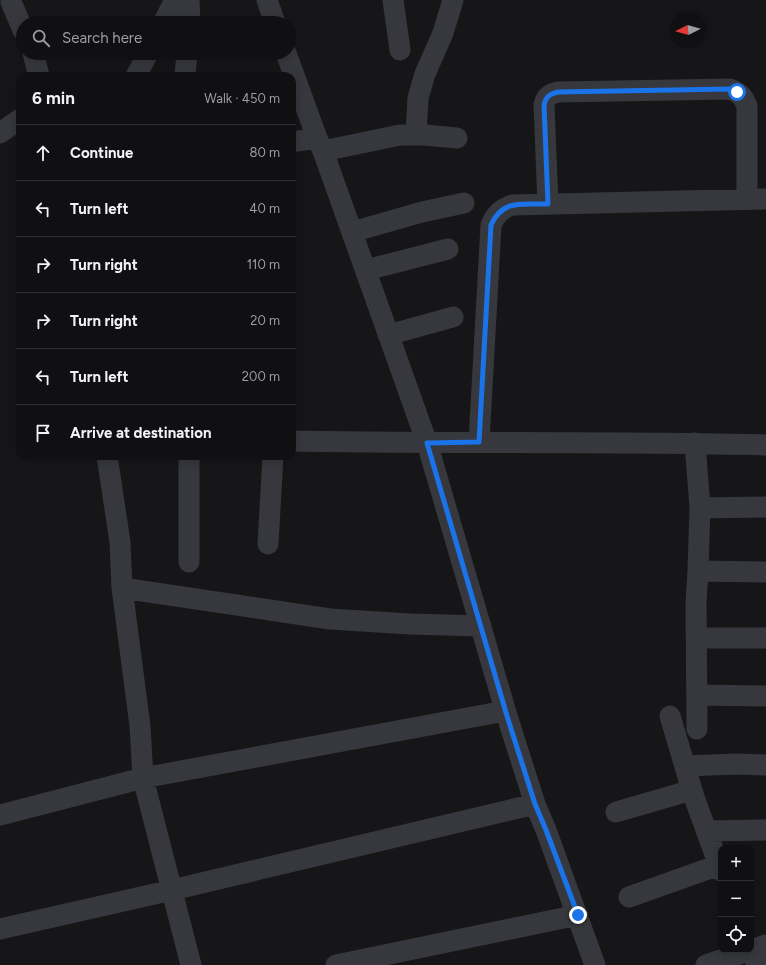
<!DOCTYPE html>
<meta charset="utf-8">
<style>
:root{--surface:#101012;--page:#1e1e20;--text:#f1f3f6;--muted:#9c9d9f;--line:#303032}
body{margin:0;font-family:Figtree,sans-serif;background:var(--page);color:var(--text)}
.controls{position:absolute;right:12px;bottom:12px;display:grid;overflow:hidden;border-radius:8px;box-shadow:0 2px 10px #0003}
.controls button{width:36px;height:36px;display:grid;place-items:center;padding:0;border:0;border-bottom:1px solid var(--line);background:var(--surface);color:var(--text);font:20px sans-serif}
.compass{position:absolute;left:670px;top:12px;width:36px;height:36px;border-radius:50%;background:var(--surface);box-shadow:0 2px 10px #0003;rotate:265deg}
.stop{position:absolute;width:12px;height:12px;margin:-9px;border:3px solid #1a73e8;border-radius:50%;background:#fff}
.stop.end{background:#1a73e8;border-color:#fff;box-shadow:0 1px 4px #0008}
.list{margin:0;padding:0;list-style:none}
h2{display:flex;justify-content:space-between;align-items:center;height:52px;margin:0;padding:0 16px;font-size:17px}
h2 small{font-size:13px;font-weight:400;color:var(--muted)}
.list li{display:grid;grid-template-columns:26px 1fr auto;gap:12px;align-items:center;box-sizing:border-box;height:56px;padding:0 16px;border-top:1px solid var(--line)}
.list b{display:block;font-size:15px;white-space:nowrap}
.list em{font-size:13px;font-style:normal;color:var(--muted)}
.icon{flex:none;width:22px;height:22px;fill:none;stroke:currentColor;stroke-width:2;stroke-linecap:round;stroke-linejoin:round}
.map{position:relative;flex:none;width:766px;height:965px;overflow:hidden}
.search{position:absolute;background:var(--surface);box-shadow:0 2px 10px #0003;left:16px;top:16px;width:280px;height:44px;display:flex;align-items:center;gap:10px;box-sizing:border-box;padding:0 14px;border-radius:22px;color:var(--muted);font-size:15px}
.panel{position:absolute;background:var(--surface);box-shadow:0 2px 10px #0003;left:16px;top:72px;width:280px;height:388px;border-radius:12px}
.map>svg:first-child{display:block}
</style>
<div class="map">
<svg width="766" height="965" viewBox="0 0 766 965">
<rect width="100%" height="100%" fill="#161618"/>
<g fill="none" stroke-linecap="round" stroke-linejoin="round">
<path stroke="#37383d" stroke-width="21" d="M189,0L190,23
M267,0L275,23
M393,0L400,50
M11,2L23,30
M163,23L175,0
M33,53L39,76
M286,53L317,138L323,151L427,443L507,716L535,804L546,830L595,965
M136,76L148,53
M185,76L187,53
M0,133L20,119
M416,135L418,98L425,74L443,33L453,0
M292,142L317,138
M323,151L400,135H425L457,138
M548,204L544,105C546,96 550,94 558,92L730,89C740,93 743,96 747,106V199
M352,232L422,212L464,203
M366,270L448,249
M388,335L453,317
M292,441C450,444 608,441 766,445
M479,442L491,225C496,214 501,209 512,205L766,199
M695,443L700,508L766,507
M107,456L120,542L122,588L140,726L143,778L191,965
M268,544L273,456
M189,562V456
M698,571L766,572
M122,588L330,619L410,624L481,626
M697,638H766
M697,695L766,696
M670,716L694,797L721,871
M697,729L696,602L698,571L700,508
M685,766L737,764L766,765
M616,812L692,790
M0,815L143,778L505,711
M706,831L766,830
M629,897L719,865
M0,929L172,890L535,804
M336,965L578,915
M706,965L751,950
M757,965L752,950L766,945"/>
</g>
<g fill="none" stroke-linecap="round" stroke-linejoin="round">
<path stroke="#1a73e8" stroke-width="5" d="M578,915L546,830L535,804L507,716L427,443L479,442L491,225C503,198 524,205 548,204L544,105C546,96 550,94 558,92L730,89L737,92"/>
</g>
</svg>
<div class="controls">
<button>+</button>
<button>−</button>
<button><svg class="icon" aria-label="locate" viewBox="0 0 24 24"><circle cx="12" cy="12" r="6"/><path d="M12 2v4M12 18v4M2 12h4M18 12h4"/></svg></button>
</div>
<svg class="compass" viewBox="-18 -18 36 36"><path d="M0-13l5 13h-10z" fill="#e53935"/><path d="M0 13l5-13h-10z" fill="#9c9d9f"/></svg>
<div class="stop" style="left:737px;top:92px"></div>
<div class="stop end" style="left:578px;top:915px"></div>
<div class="search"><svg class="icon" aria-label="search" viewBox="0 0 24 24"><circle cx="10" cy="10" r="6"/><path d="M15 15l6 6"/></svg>Search here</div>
<section class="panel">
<h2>6 min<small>Walk · 450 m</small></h2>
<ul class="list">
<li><svg class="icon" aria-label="ahead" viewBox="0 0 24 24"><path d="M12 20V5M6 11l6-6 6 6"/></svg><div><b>Continue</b></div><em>80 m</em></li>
<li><svg class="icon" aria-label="left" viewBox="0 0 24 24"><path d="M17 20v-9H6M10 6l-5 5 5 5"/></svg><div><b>Turn left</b></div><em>40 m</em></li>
<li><svg class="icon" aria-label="right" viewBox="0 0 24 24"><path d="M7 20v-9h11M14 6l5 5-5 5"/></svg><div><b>Turn right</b></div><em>110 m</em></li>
<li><svg class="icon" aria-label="right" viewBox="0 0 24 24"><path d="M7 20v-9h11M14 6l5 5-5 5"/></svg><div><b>Turn right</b></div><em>20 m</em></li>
<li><svg class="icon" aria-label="left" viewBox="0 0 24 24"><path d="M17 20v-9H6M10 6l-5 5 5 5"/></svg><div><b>Turn left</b></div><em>200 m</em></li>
<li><svg class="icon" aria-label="arrive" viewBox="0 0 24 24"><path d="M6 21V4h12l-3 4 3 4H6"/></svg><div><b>Arrive at destination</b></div></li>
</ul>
</section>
</div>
